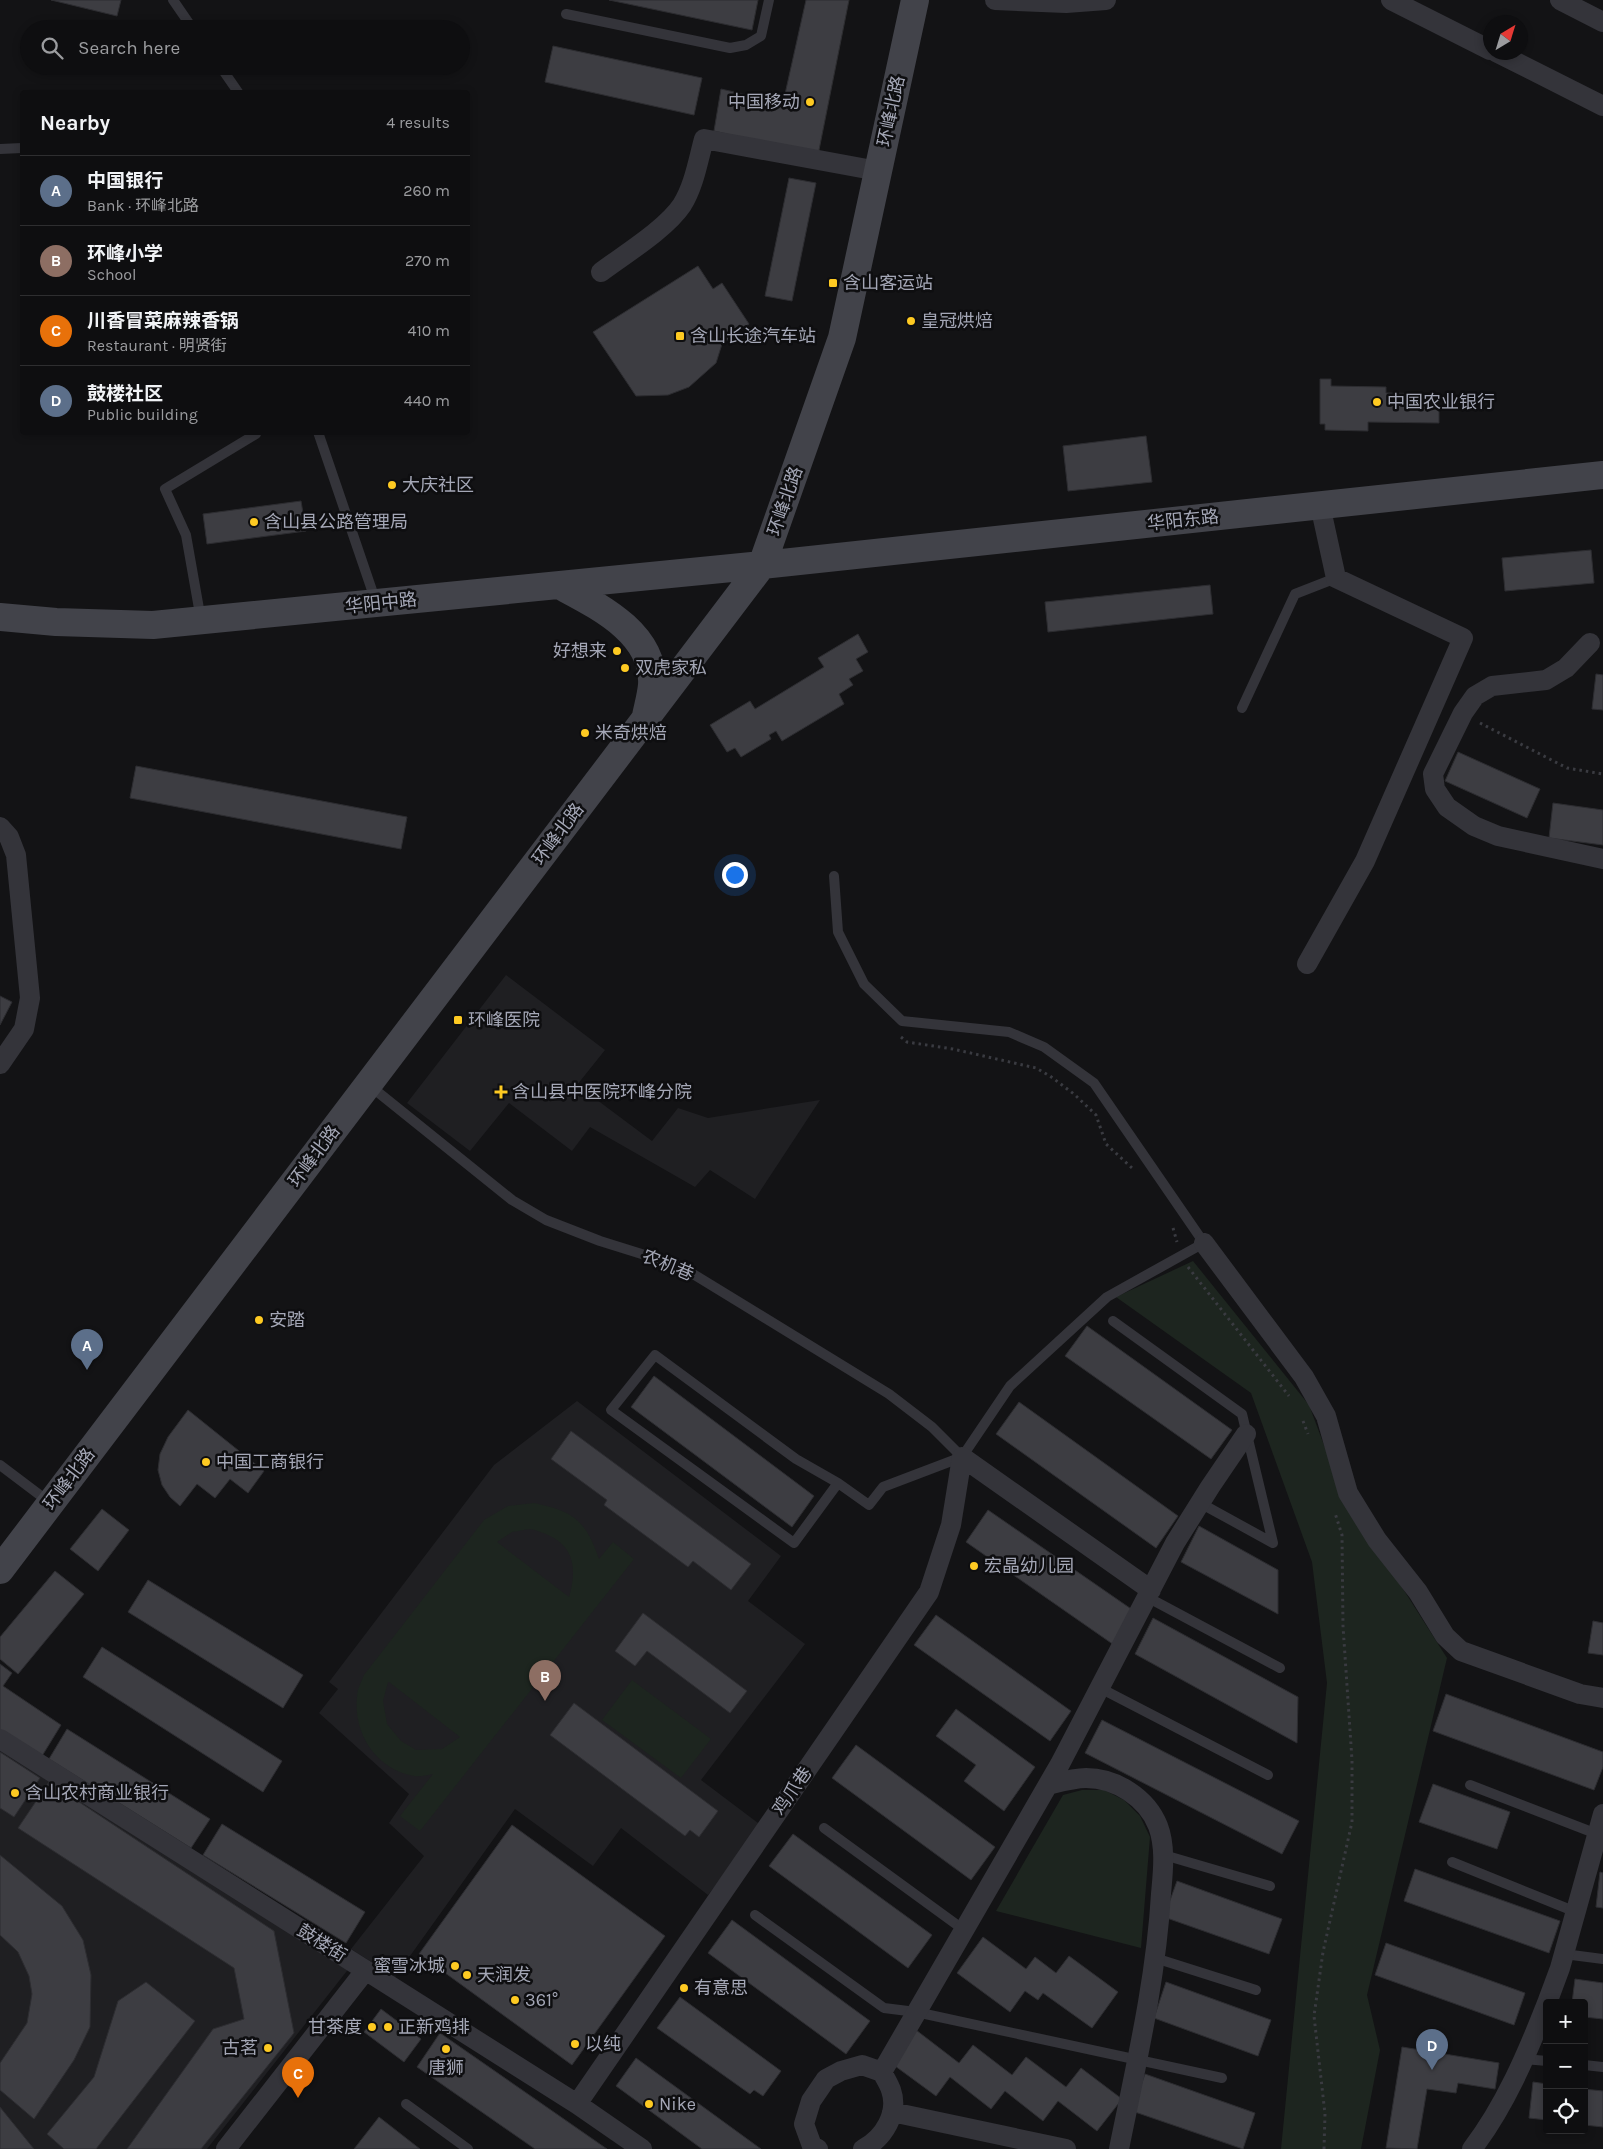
<!DOCTYPE html>
<meta charset="utf-8">
<style>
:root{--surface:#0e0e10;--page:#1c1c1e;--text:#f1f3f6;--muted:#9b9c9f;--line:#2e2e30;--accent:#8c9099}
body{margin:0;font-family:Karla,"Noto Sans SC",sans-serif;background:var(--page);color:var(--text)}
.controls{position:absolute;right:15px;bottom:15px;display:grid;overflow:hidden;border-radius:5px;box-shadow:0 2px 8px #0003}
.controls button{width:45px;height:45px;display:grid;place-items:center;padding:0;border:0;border-bottom:1px solid var(--line);background:var(--surface);color:var(--text);font:25px sans-serif}
.compass{position:absolute;left:1483px;top:15px;width:45px;height:45px;border-radius:50%;background:var(--surface);box-shadow:0 2px 8px #0003;rotate:38deg}
.you{position:absolute;left:734px;top:874px;width:18px;height:18px;margin:-12px;border:4px solid #fff;border-radius:50%;background:#1a73e8;box-shadow:0 0 0 8px #1a73e833}
.badge{display:grid;place-items:center;width:32px;height:32px;border-radius:50%;background:var(--accent);color:#fff;font-size:16px;font-weight:700}
.pin{position:absolute;translate:-50% -41px;filter:drop-shadow(0 1px 2px #0008)}
.pin::after{content:'';position:absolute;top:26px;width:18px;height:15px;background:inherit;clip-path:polygon(0 0,100% 0,50% 100%)}
.list{margin:0;padding:0;list-style:none}
h2{display:flex;justify-content:space-between;align-items:center;height:65px;margin:0;padding:0 20px;font-size:21px}
h2 small{font-size:16px;font-weight:400;color:var(--muted)}
.list li{display:grid;grid-template-columns:32px 1fr auto;gap:15px;align-items:center;box-sizing:border-box;height:70px;padding:0 20px;border-top:1px solid var(--line)}
.list b{display:block;font-size:19px;white-space:nowrap}
.list p{margin:0;font-size:16px;white-space:nowrap;color:var(--muted)}
.list em{font-size:16px;font-style:normal;color:var(--muted)}
.icon{flex:none;width:28px;height:28px;fill:none;stroke:currentColor;stroke-width:2;stroke-linecap:round;stroke-linejoin:round}
.map{position:relative;flex:none;width:1603px;height:2149px;overflow:hidden}
.search{position:absolute;background:var(--surface);box-shadow:0 2px 8px #0003;left:20px;top:20px;width:450px;height:55px;display:flex;align-items:center;gap:12px;box-sizing:border-box;padding:0 18px;border-radius:28px;color:var(--muted);font-size:19px}
.panel{position:absolute;background:var(--surface);box-shadow:0 2px 8px #0003;left:20px;top:90px;width:450px;height:345px;border-radius:5px}
.map>svg:first-child{display:block}
</style>
<div class="map">
<svg width="1603" height="2149" viewBox="0 0 1603 2149">
<rect width="100%" height="100%" fill="#131315"/>
<path fill="#1f1f22" d="M506,975L605,1050L577,1085L652,1141L678,1108L708,1118L820,1100L755,1199L710,1170L695,1187L590,1127L572,1151L509,1103L470,1151L407,1103Z
M577,1401L781,1556L748,1601L805,1644L701,1780L762,1826L708,1895L621,1828L593,1866L515,1809L395,1977L351,1949L424,1856L389,1823L409,1794L319,1713L338,1689L329,1682L494,1465Z
M0,1747L350,1967L207,2149H0Z"/>
<path fill="#1d251f" fill-rule="evenodd" d="M1193,1261L1309,1405L1342,1493L1447,1658L1367,1995L1380,2050L1361,2149H1281L1327,1683L1312,1562L1251,1393L1116,1297Z
M534,1503C574,1511 586,1521 599,1559L613,1542L634,1559L420,1831L400,1816L433,1774C428,1775 420,1777 414,1776C377,1770 353,1734 357,1697C357,1690 361,1682 364,1675L484,1520L508,1506ZM530,1529C569,1538 580,1559 569,1597L497,1542L512,1532ZM388,1682H389L460,1737L442,1749L416,1750L401,1741L387,1724L383,1701Z
M632,1680L711,1739L681,1778L602,1720Z
M1082,1790H1104L1124,1800L1140,1816L1150,1837L1141,1948L996,1911L1063,1795Z"/>
<path fill="#3d3d42" stroke="#2d2d31" d="M51,0H121L117,16Z
M609,0H758L752,30Z
M806,0H849L818,155L714,131L721,89L783,103Z
M553,46L702,78L694,115L545,82Z
M789,178L816,183L792,301L765,296Z
M698,266L713,289L722,283L749,324L722,344L716,363L689,387L668,395L636,396L593,332Z
M1320,379H1331V386L1386,387V393L1434,394V409L1439,410V423L1368,422V431L1325,430V424H1320Z
M1146,436L1152,482L1068,491L1063,446Z
M301,501L306,531L207,544L203,514Z
M1591,550L1594,583L1505,591L1502,558Z
M1210,585L1213,614L1048,632L1045,602Z
M858,634L868,652L856,659L863,671L849,679L853,685L839,694L844,704L782,741L776,731L769,735L771,739L741,757L735,748L727,752L710,725L750,701L755,709L824,667L818,658Z
M1596,674L1603,675V710L1592,709Z
M1458,752L1540,789L1527,818L1445,781Z
M136,766L407,817L401,849L130,798Z
M1553,803L1603,810V845L1549,838Z
M0,996L12,1002L0,1025Z
M1087,1326L1232,1430L1211,1459L1065,1356Z
M654,1376L814,1496L792,1527L631,1407Z
M1019,1402L1178,1516L1156,1548L996,1434Z
M188,1410L264,1471L248,1493L230,1479L215,1498L197,1484L180,1506L170,1497L162,1485L158,1470L160,1454L168,1437Z
M571,1431L751,1564L731,1590L693,1561L688,1567L604,1505L607,1500L551,1459Z
M102,1509L129,1530L98,1571L70,1549Z
M988,1510L1137,1613L1114,1645L966,1542Z
M1199,1526L1278,1570V1614L1181,1562Z
M55,1571L84,1594L18,1674L0,1659V1637Z
M148,1580L303,1675L283,1708L128,1612Z
M643,1613L747,1691L730,1713L647,1651L635,1666L615,1651Z
M936,1615L1071,1711L1050,1741L914,1645Z
M1153,1618L1298,1697L1297,1743L1135,1654Z
M1593,1621L1603,1623V1655L1588,1653Z
M102,1647L282,1761L263,1792L83,1677Z
M0,1664L12,1673L3,1686L61,1725L42,1756L0,1730Z
M1446,1694L1603,1752V1767L1594,1790L1433,1731Z
M574,1703L718,1811L699,1837L690,1830L685,1836L550,1735Z
M956,1709L1035,1767L1004,1811L964,1781L976,1765L936,1736Z
M1102,1720L1299,1821L1282,1854L1085,1753Z
M67,1729L210,1819L191,1848L49,1759Z
M856,1745L995,1847L971,1880L832,1778Z
M0,1752L40,1778L14,1817L0,1808Z
M49,1782L274,1931L294,2033L201,2149H127L213,2029L244,2019L234,1968L18,1828Z
M1433,1784L1510,1812L1497,1849L1419,1822Z
M222,1824L365,1912L346,1943L203,1855Z
M512,1825L665,1936L572,2065L419,1954Z
M793,1834L932,1935L908,1968L769,1866Z
M0,1855L62,1906L83,1940L91,1975L90,2027L74,2060L34,2119L0,2090V2063L27,2023L32,1994L29,1976L18,1952L0,1935Z
M1415,1869L1560,1921L1549,1953L1404,1901Z
M1600,1872L1603,1873V1908L1596,1907Z
M1177,1881L1282,1919L1269,1954L1164,1917Z
M732,1920L870,2021L846,2054L708,1953Z
M983,1937L1026,1969L1035,1957L1056,1973L1069,1956L1118,1992L1092,2028L1043,1993L1038,2000L1025,1991L1010,2012L957,1973Z
M1386,1943L1525,1993L1514,2025L1375,1975Z
M1575,1979L1603,1983V2019L1584,2017V2003H1572Z
M146,1982L195,2021L96,2149H64L47,2134L94,2077L118,2001Z
M1166,1982L1271,2020L1258,2056L1154,2018Z
M680,1997L781,2071L763,2096L754,2090L750,2094L657,2028Z
M381,2009L421,2039L404,2062L364,2032Z
M916,2030L959,2063L973,2045L1012,2075L1026,2057L1066,2087L1081,2068L1122,2099L1097,2131L1058,2101L1043,2121L1005,2091L991,2109L950,2077L936,2096L891,2063Z
M440,2033L607,2149H535L417,2067Z
M1402,2047L1499,2063L1495,2089L1458,2083L1456,2093L1427,2089L1417,2149L1386,2148Z
M636,2058L761,2149H702L616,2086Z
M1145,2074L1255,2113L1243,2149L1132,2111Z
M1533,2082L1547,2084V2120L1529,2118Z
M1584,2089L1603,2091V2127L1584,2125Z
M0,2107L34,2149H0Z
M379,2117L420,2149H354Z"/>
<g fill="none" stroke-linecap="round" stroke-linejoin="round">
<path stroke="#3a3b41" stroke-width="3" stroke-dasharray="2.5 4" stroke-linecap="butt" d="M1480,723L1567,768L1603,774
M901,1037L907,1042L953,1049L1036,1068L1050,1076L1074,1094L1096,1115L1106,1144L1132,1168
M1173,1228L1177,1242
M1188,1267L1289,1396
M1303,1421L1308,1434
M1324,2149L1325,2114L1314,2016L1323,1952L1352,1822V1760L1343,1626L1342,1535L1335,1513"/>
<path stroke="#34343a" stroke-width="10" d="M173,0L193,29
M566,14L730,48L746,45L761,36L769,0
M220,66L238,92
M0,149L22,148
M318,432L376,602
M201,620L186,535L165,489L256,434
M1242,708L1295,594L1336,578
M834,876L838,932L864,984L902,1021L1009,1032L1044,1047L1094,1083L1204,1243L1107,1297L1010,1386L962,1457L883,1487L869,1505L838,1483L796,1459L655,1355L611,1410L794,1543L838,1483
M369,1085L512,1200L546,1220L600,1241L680,1266L889,1394L932,1427L962,1457
M1113,1321L1242,1414L1273,1543
M0,1465L49,1502
M1200,1503L1273,1543
M1147,1597L1280,1668
M1100,1688L1268,1775
M1470,1785L1597,1834
M824,1828L964,1930
M1164,1855L1270,1886
M1452,1862L1576,1912
M755,1915L884,2008L916,2012L1222,2078
M1564,1954L1603,1959
M1155,1958L1256,1990
M1524,2059L1547,2061
M1584,2065L1603,2067
M406,2104L468,2149"/>
<path stroke="#34343a" stroke-width="20" d="M995,0L1066,3L1106,0
M1391,0L1490,50
M1560,0L1603,22
M1496,52L1603,106
M601,272C625,254 666,229 682,205C694,186 698,161 704,139L878,171
M1590,643L1566,668L1546,680L1492,686L1475,696L1463,713L1433,774L1435,789L1447,807L1474,826L1498,836L1603,859
M0,827L9,837L16,855L30,998L24,1029L0,1064
M1307,964L1365,861L1463,638L1336,578L1320,505
M1204,1243L1304,1377L1326,1416L1348,1493L1377,1540L1418,1592L1445,1636L1461,1651L1580,1694L1603,1698
M0,1739L577,2104L642,2149
M1048,1785C1060,1782 1074,1778 1086,1778C1116,1778 1147,1798 1158,1826C1166,1847 1163,1872 1161,1894C1156,1980 1136,2065 1119,2149
M1547,2003L1560,1968L1603,1814
M882,2072L1060,1764L1175,1543L1210,1487L1246,1434
M577,2104L929,1592L951,1525L962,1457L1151,1590
M892,2112L1066,2149
M226,2149L365,1971
M818,2149L812,2146L804,2124L811,2101L826,2079L841,2071L862,2065L882,2072C885,2078 889,2084 891,2090C899,2113 884,2138 863,2149
M1472,2149C1505,2106 1527,2054 1547,2003"/>
<path stroke="#42434a" stroke-width="28" d="M559,585C598,606 655,633 652,685C651,696 648,706 646,716
M0,617L56,622L153,625L762,565L1603,475
M0,1570L762,565L842,338L915,0"/>
</g>
<g fill="#feca22" stroke="#0e0e10" stroke-width="2">
<circle cx="810" cy="102" r="5"/>
<rect x="828" y="278" width="10" height="10" rx="2.5"/>
<circle cx="911" cy="321" r="5"/>
<rect x="675" y="331" width="10" height="10" rx="2.5"/>
<circle cx="1377" cy="402" r="5"/>
<circle cx="392" cy="485" r="5"/>
<circle cx="254" cy="522" r="5"/>
<circle cx="617" cy="651" r="5"/>
<circle cx="625" cy="668" r="5"/>
<circle cx="585" cy="733" r="5"/>
<rect x="453" y="1015" width="10" height="10" rx="2.5"/>
<path d="M498.5 1084.5h5v5h5v5h-5v5h-5v-5h-5v-5h5z"/>
<circle cx="259" cy="1320" r="5"/>
<circle cx="206" cy="1462" r="5"/>
<circle cx="974" cy="1566" r="5"/>
<circle cx="15" cy="1793" r="5"/>
<circle cx="455" cy="1966" r="5"/>
<circle cx="467" cy="1975" r="5"/>
<circle cx="684" cy="1988" r="5"/>
<circle cx="515" cy="2000" r="5"/>
<circle cx="372" cy="2027" r="5"/>
<circle cx="388" cy="2027" r="5"/>
<circle cx="575" cy="2044" r="5"/>
<circle cx="268" cy="2048" r="5"/>
<circle cx="446" cy="2049" r="5"/>
<circle cx="649" cy="2104" r="5"/>
</g>
<g text-anchor="middle" stroke-width="5" stroke-linejoin="round" paint-order="stroke">
<g font-size="18" fill="#a4a7b6" stroke="#0e0e10" text-anchor="start">
<text x="800" y="108" text-anchor="end">中国移动</text>
<text x="843" y="289">含山客运站</text>
<text x="921" y="327">皇冠烘焙</text>
<text x="690" y="342">含山长途汽车站</text>
<text x="1387" y="408">中国农业银行</text>
<text x="402" y="491">大庆社区</text>
<text x="264" y="528">含山县公路管理局</text>
<text x="607" y="657" text-anchor="end">好想来</text>
<text x="635" y="674">双虎家私</text>
<text x="595" y="739">米奇烘焙</text>
<text x="468" y="1026">环峰医院</text>
<text x="512" y="1098">含山县中医院环峰分院</text>
<text x="269" y="1326">安踏</text>
<text x="216" y="1468">中国工商银行</text>
<text x="984" y="1572">宏晶幼儿园</text>
<text x="25" y="1799">含山农村商业银行</text>
<text x="445" y="1972" text-anchor="end">蜜雪冰城</text>
<text x="477" y="1981">天润发</text>
<text x="694" y="1994">有意思</text>
<text x="525" y="2006">361°</text>
<text x="362" y="2033" text-anchor="end">甘茶度</text>
<text x="398" y="2033">正新鸡排</text>
<text x="585" y="2050">以纯</text>
<text x="258" y="2054" text-anchor="end">古茗</text>
<text x="446" y="2074" text-anchor="middle">唐狮</text>
<text x="659" y="2110">Nike</text>
</g>
<g font-size="18" fill="#a4a7b6" stroke="#0e0e10">
<text transform="translate(891 111) rotate(-78)" y="6">环峰北路</text>
<text transform="translate(785 501) rotate(-71)" y="6">环峰北路</text>
<text transform="translate(1183 520) rotate(-6)" y="6">华阳东路</text>
<text transform="translate(381 603) rotate(-6)" y="6">华阳中路</text>
<text transform="translate(558 834) rotate(-53)" y="6">环峰北路</text>
<text transform="translate(314 1156) rotate(-53)" y="6">环峰北路</text>
<text transform="translate(668 1265) rotate(22)" y="6">农机巷</text>
<text transform="translate(69 1479) rotate(-53)" y="6">环峰北路</text>
<text transform="translate(792 1791) rotate(-55)" y="6">鸡爪巷</text>
<text transform="translate(322 1943) rotate(32)" y="6">鼓楼街</text>
</g>
</g>
</svg>
<div class="controls">
<button>+</button>
<button>−</button>
<button><svg class="icon" aria-label="locate" viewBox="0 0 24 24"><circle cx="12" cy="12" r="6"/><path d="M12 2v4M12 18v4M2 12h4M18 12h4"/></svg></button>
</div>
<svg class="compass" viewBox="-18 -18 36 36"><path d="M0-13l5 13h-10z" fill="#e53935"/><path d="M0 13l5-13h-10z" fill="#9b9c9f"/></svg>
<div class="you"></div>
<div class="pin badge" style="left:87px;top:1370px;background:#5c6f8a">A</div>
<div class="pin badge" style="left:545px;top:1701px;background:#8d6e63">B</div>
<div class="pin badge" style="left:298px;top:2098px;background:#e8710a">C</div>
<div class="pin badge" style="left:1432px;top:2070px;background:#5c6f8a">D</div>
<div class="search"><svg class="icon" aria-label="search" viewBox="0 0 24 24"><circle cx="10" cy="10" r="6"/><path d="M15 15l6 6"/></svg>Search here</div>
<section class="panel">
<h2>Nearby<small>4 results</small></h2>
<ul class="list">
<li><span class="badge" style="background:#5c6f8a">A</span><div><b>中国银行</b><p>Bank · 环峰北路</p></div><em>260 m</em></li>
<li><span class="badge" style="background:#8d6e63">B</span><div><b>环峰小学</b><p>School</p></div><em>270 m</em></li>
<li><span class="badge" style="background:#e8710a">C</span><div><b>川香冒菜麻辣香锅</b><p>Restaurant · 明贤街</p></div><em>410 m</em></li>
<li><span class="badge" style="background:#5c6f8a">D</span><div><b>鼓楼社区</b><p>Public building</p></div><em>440 m</em></li>
</ul>
</section>
</div>
